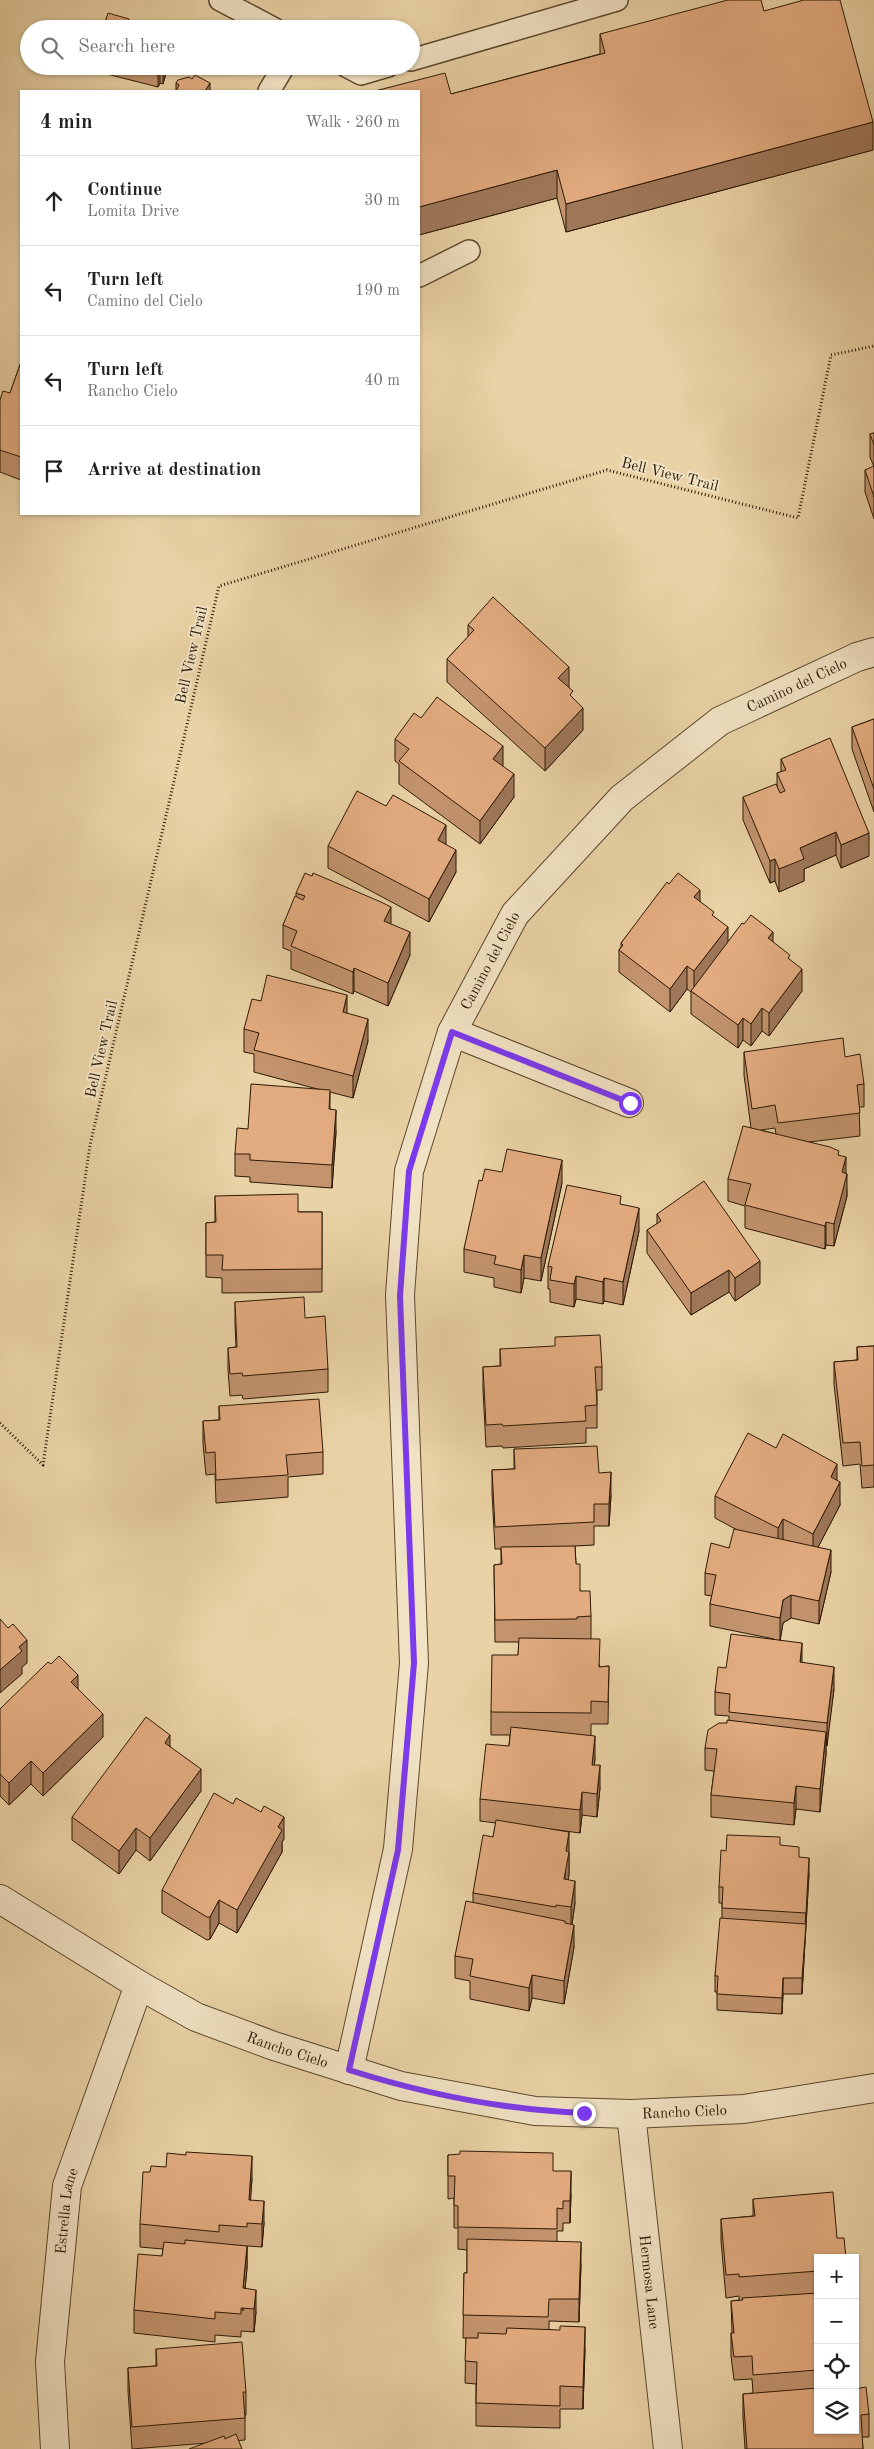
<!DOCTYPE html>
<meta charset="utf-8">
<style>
:root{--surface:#fff;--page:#f2f2f2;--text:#222;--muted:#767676;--line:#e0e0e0}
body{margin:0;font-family:"Old Standard TT",serif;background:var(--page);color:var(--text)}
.controls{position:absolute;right:15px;bottom:15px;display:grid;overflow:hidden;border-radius:0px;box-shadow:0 1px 4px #0004}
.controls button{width:45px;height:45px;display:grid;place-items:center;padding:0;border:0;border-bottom:1px solid var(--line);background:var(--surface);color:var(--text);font:25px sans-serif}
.stop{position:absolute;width:15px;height:15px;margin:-11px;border:4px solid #7c3aed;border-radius:50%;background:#fff}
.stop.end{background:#7c3aed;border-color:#fff;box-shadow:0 1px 5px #0008}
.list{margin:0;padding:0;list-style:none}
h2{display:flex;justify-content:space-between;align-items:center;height:65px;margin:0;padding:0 20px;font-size:21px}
h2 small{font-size:16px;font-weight:400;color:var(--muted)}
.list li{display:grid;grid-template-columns:32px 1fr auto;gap:15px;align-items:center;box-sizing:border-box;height:90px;padding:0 20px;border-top:1px solid var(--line)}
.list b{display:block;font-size:19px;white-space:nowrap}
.list p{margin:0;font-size:16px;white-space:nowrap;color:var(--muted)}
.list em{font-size:16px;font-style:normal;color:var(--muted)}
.icon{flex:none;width:28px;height:28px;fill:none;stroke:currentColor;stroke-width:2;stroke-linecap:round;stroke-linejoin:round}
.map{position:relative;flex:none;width:874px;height:2449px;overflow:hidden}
.search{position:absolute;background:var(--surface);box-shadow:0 1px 4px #0004;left:20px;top:20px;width:400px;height:55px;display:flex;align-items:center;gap:12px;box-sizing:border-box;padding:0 18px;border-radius:28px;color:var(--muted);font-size:19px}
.panel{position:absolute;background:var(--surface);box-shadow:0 1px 4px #0004;left:20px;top:90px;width:400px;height:425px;border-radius:0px}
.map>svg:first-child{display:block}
</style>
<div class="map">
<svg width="874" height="2449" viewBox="0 0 874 2449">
<rect width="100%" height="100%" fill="#e9d2a5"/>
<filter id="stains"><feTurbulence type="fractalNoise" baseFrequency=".004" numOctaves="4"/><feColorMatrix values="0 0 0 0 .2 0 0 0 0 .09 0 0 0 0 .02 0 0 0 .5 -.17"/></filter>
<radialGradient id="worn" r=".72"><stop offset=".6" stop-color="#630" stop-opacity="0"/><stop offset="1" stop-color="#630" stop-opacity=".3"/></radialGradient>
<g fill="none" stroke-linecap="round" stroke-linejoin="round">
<defs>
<path id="lane" d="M220,0L275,29
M411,60L617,0
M346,66L361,74L388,66
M269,91L284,66
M419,276L469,251"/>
<g id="street">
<path d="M452,1032L629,1103"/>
<path id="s1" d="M0,1899L139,1985L196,2017L274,2046L401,2086L535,2111L631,2114L744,2109L874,2088"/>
<path id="s2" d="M349,2070L398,1849L414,1663L400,1295L409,1171L452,1032L515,914L622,798L720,721L857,657L874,652"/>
<path id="s3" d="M631,2114L668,2449"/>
<path id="s4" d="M55,2449L50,2362L67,2186L139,1985"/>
</g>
</defs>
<use href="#lane" stroke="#5c472d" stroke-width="24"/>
<use href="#street" stroke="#5c472d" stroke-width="30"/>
<path stroke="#2d1905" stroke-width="3" stroke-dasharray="1 2.5" stroke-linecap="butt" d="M0,1423L43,1465L90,1145L219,586L607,470L798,518L831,355L874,346"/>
<use href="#lane" stroke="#f1e2c4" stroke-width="21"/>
<use href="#street" stroke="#f1e2c4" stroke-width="28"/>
</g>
<path fill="#c3946e" stroke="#2d1905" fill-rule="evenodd" d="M764,11L873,150L566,232L557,198L419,235V91L451,94L600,54V34Z
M98,66H168L163,84L160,83L158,87L99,72V68Z
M176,83L210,91H176Z
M21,362V480L0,472V400L10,393Z
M874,433V519L865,492V470L874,467L870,457V434Z
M468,625L573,698L583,730L545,771L447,682V659L468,637Z
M421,718L503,766L514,797L480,844L399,784V764L395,761V739Z
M874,719V812L852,749V727Z
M781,759L869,856L841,868L836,855L804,869V881L779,892L775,881L770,883L743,820V797L777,788V773L781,772Z
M446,845L456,872L429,922L328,868V846Z
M669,884L700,901L714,917L728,941L773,942L790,960L802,991L769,1036L762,1031L751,1046L743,1040L738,1048L691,1014V992L687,989L670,1012L619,972V950L621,947V943Z
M296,893L391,924L410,955L388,1006L354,991L353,994L291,969V951L283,948V925L296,897Z
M261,1001L347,1013L368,1041L353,1098L330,1092V1109L336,1132L332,1188L250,1182V1177L235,1176V1154L248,1129L321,1090L254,1072V1054L244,1052V1029Z
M744,1052L845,1057L864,1084V1107H859L860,1136L809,1142L839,1155L846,1173L847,1196L834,1246L826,1245L825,1249L745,1228V1206L728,1201V1179L751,1128L744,1075ZM775,1128L776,1134L761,1130Z
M482,1181L562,1183L541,1281L524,1278L521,1293L494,1287V1278L464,1272V1249Z
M215,1196L298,1212H322V1292L222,1293V1278L206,1277V1223L215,1222Z
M621,1204L639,1231L623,1305L604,1301L603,1304L576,1299L574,1307L550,1302V1289H548V1266Z
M657,1214L760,1284L735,1301L729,1292L691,1315L647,1253V1230L657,1224Z
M235,1302L305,1318L328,1369V1392L243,1399L242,1395L230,1396L228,1370V1348L236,1347L235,1324Z
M874,1346V1487L862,1488L860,1464L843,1466L834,1384V1362L857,1360V1347Z
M500,1349L602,1367V1390H597V1428H586V1443L503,1448L502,1446L486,1447L483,1390V1367L500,1366Z
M219,1406L323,1452V1474L288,1477V1497L216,1503L215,1474L206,1475L203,1444V1421L219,1420Z
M514,1449L599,1473L611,1495L609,1526H594V1545L575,1546L576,1564L580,1591L591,1616V1639L600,1667L609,1666L608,1724H591V1736L595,1759L594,1765L600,1788L597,1817L582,1815L580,1833L551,1829L569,1852V1875L568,1880L575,1903L572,1924L574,1947L564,2004L532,1998L529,2011L470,1999V1981L455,1978V1956L473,1903V1893L493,1837L496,1823L480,1821V1799L509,1746L510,1735H491V1712L518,1655L519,1642H495L494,1565L501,1564V1549H495L492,1493V1470L514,1469Z
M837,1481L840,1505L818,1547L831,1572L819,1624L791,1618L783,1623L780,1640L802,1663L834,1689L826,1746V1754L820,1812L796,1809L794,1825L711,1817V1795L714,1771L705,1770V1748L729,1720V1716L715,1715V1692L726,1668L774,1639L710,1626V1604L712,1596L705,1595V1573L729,1548L739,1531L715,1518V1496Z
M78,1689L103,1737L43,1796L31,1784L9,1805L0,1796V1709Z
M170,1746L201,1791L150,1861L136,1850L119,1874L72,1840V1817Z
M284,1839L282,1842V1852L237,1933L219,1923L210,1939L207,1940L162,1913V1890Z
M780,1846L799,1857L809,1874L802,1994H783L782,2014L717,2010V1992H715V1976L722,1919V1903H719V1887L726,1851Z
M448,2155L553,2171L571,2194L570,2223H563V2231H557V2241L581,2264L579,2322L549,2321V2329L585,2349L583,2409H560V2428L476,2426V2384L465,2383L466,2338H463L464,2273H467V2250L458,2249V2228H454V2198L448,2199Z
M252,2179L250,2200L264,2223L262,2247L247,2246V2268L245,2289L256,2312L254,2332L241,2331V2337L215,2335V2342L134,2333V2310L162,2256L163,2249L140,2247V2224Z
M753,2199L818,2258V2430L855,2389L869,2414V2437H862L863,2449H745L743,2417V2394L753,2393L752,2379L734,2380L731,2356V2333H732L731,2301L739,2300V2296L726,2298L721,2241V2219L753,2216Z
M855,2339L858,2361V2384H855Z
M156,2349L246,2392V2415H245V2440L132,2449L128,2391V2368L156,2366Z"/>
<path fill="#9f785a" stroke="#2d1905" d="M164,66H168L163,84V68Z
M160,67V83L158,87V71Z
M210,83V91H205Z
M873,122V150L566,232V204Z
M557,170V198L419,235V207Z
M569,667V689L558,678Z
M583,708V730L545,771V748Z
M503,746V768L493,759Z
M514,774V797L480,844V821Z
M446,825V847L438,840Z
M836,832V855L804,869V881L779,892V869L800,848Z
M869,833V856L841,868V845Z
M456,850V872L429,922V899Z
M775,859V881L770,883V861Z
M700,890V912L694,897Z
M391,907V930L384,921Z
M728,927V950L694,994V971Z
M410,932V955L388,1006V983Z
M773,932V954L768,938Z
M687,966V989L670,1012V989Z
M354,968V991L353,994V972Z
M802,969V991L769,1036V1013Z
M347,995V1018L343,1012Z
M762,1008V1031L751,1046V1024Z
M743,1018V1040L738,1048V1025Z
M368,1019V1041L353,1098V1076Z
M336,1110V1132L332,1188V1165Z
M846,1157V1179L847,1174V1196L834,1246V1224L842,1172Z
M562,1160V1183L541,1281V1258Z
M639,1208V1231L623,1305V1282Z
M826,1222V1245L825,1249V1226Z
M524,1255V1278L521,1293V1270Z
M760,1261V1284L735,1301V1278Z
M729,1270V1292L691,1315V1293Z
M576,1276V1299L574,1307V1284Z
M604,1278V1301L603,1304V1282Z
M837,1464V1487L831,1477Z
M611,1472V1495L609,1526V1504Z
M840,1482V1505L813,1557V1534Z
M783,1519V1541L778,1551V1528Z
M831,1550V1572L819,1624V1601Z
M791,1595V1618L783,1623L780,1641V1618L783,1600Z
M27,1640V1663L22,1667V1674L0,1693V1670L19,1647Z
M802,1643V1665L800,1662Z
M834,1667V1689L827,1746V1723Z
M78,1675V1698L71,1682Z
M103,1714V1737L43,1796V1773Z
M826,1732V1754L820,1812V1789Z
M170,1735V1757L165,1743Z
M595,1736V1759L592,1787V1765Z
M31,1761V1784L9,1805V1783Z
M600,1765V1788L597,1817V1794Z
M201,1769V1791L150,1861V1838Z
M796,1786V1809L794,1825V1803Z
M582,1792V1815L580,1833V1810Z
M284,1817V1839L282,1842V1852L237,1933V1910L278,1827Z
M136,1828V1850L119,1874V1851Z
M569,1832V1875L564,1901L566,1851Z
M809,1858V1874L802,1994V1978Z
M575,1881V1903L571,1930V1907Z
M219,1900V1923L210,1939V1917Z
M574,1925V1947L564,2004V1981Z
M532,1975V1998L529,2011V1988Z
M783,1978V1994L782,2014V1998Z
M252,2156V2179L249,2223V2200Z
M571,2171V2194L570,2223V2201Z
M264,2201V2223L262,2247V2224Z
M581,2242V2264L579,2322V2299Z
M247,2246V2268L243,2311V2288Z
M256,2290V2312L254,2332V2309Z
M585,2327V2349L583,2409V2387Z"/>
<path fill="#e3ac80" stroke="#2d1905" d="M728,0H761L764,11L804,0H840L873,122L566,204L557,170L419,207V91H375L445,73L451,94L605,53L600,34Z
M108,13L129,19L127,27L134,29H103Z
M139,66H164L163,68L160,67L158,71Z
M195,75L210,83L205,91H176L179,85L176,83L178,80L189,77L192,79Z
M21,362V457L0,450V400L3,391L10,393Z
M874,433V445L870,434Z
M874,466V497L865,470Z
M493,597L569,667L558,678L573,691L570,695L583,708L545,748L447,659L474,630L468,625Z
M437,697L503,746L493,759L514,774L480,821L399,761L409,749L395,739L414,713L421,718Z
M874,719V789L852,727Z
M830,738L869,833L841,845L836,832L800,848L804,859L779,869L775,859L770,861L743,797L776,784L780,793L785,791L777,773L786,770L781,759Z
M357,791L386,806L393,795L446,825L438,840L456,850L429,899L328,846Z
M305,873L312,876L313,873L381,902L391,907L384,921L410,932L388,983L354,968L353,972L291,946L297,931L283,925L295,896L303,900L305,896L296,893Z
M678,873L700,890L694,897L714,912L712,915L728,927L694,971L687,966L670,989L619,950L623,945L621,943L667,882L669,884Z
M751,915L773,932L768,938L790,955L788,958L802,969L769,1013L762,1008L751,1024L743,1018L738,1025L691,991L742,923L744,924Z
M267,975L347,995L343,1012L368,1019L353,1076L254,1050L259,1033L244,1029L252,999L261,1001Z
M843,1038L845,1057L860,1054L864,1084L857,1085L860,1113L778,1123L775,1105L752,1109L744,1052Z
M251,1084L330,1090L329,1109L336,1110L332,1165L250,1160V1154H235L237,1128L248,1129Z
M743,1126L830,1147L839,1151L838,1155L846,1157L842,1172L847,1174L834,1224L826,1222L825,1226L745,1205L751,1184L728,1179Z
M507,1149L562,1160L541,1258L524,1255L521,1270L494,1264L496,1256L464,1249L479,1180L482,1181L485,1169L502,1172Z
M704,1181L760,1261L735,1278L729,1270L691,1293L647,1230L661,1221L657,1214Z
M567,1185L621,1196L620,1204L639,1208L623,1282L604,1278L603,1282L576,1276L574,1284L550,1280L552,1267L548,1266Z
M298,1194V1212H322V1269L222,1270L223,1255H206V1223L216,1222L215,1196Z
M304,1297L305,1318L325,1316L328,1369L243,1376L242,1373L230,1374L228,1348L237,1347L235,1302Z
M600,1335L602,1367H595L597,1405L585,1406L586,1421L503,1426L502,1424L486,1425L483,1367L501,1366L500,1349L555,1346V1337Z
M874,1346V1465L862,1466L860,1442L843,1443L834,1362L858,1360L857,1347Z
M319,1399L323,1452L286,1455L288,1475L216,1480L215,1452L206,1453L203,1421L220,1420L219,1406Z
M748,1433L776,1448L783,1434L837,1464L831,1477L840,1482L813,1534L783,1519L778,1528L715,1496Z
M597,1446L599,1473L611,1472L609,1504H594V1522L495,1527L492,1470L515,1469L514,1449Z
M734,1529L831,1550L819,1601L791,1595L783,1600L780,1618L710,1604L716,1575L705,1573L711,1543L729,1548Z
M575,1546L576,1564H580V1591H590L591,1616L577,1617V1619L495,1620L494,1565L502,1564L501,1547Z
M0,1619L8,1628L13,1624L27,1640L19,1647L22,1651L0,1670Z
M731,1634L802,1643L800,1662L834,1667L827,1723L729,1712L730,1694L715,1692L718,1667L726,1668Z
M519,1638L600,1639L599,1667L609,1666L608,1702L591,1701V1713L491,1712L492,1655H518Z
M59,1656L78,1675L71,1682L103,1714L43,1773L31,1761L9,1783L0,1774V1709L48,1662L51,1664Z
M146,1717L170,1735L165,1743L201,1769L150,1838L136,1828L119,1851L72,1817Z
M727,1720L826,1732L820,1789L796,1786L794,1803L711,1795L717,1749L705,1748L708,1730L719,1723H727Z
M511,1727L595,1736L592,1765H600L597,1794L582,1792L580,1810L480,1799L486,1744L509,1746Z
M214,1793L233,1804L236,1798L261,1812L264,1806L284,1817L278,1827L282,1830L237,1910L219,1900L210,1917H207L162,1890Z
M496,1820L569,1832L566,1851L569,1852L564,1879L575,1881L571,1907L556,1905V1907L473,1893L483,1835L493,1837Z
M727,1835L780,1837V1845L799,1847V1857L809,1858L806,1913L722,1908L723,1887H719L721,1850L726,1851Z
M466,1901L565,1921V1923L574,1925L564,1981L532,1975L529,1988L470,1976L473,1959L455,1956Z
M720,1918L806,1924L802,1978H783L782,1998L717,1994L718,1976H715Z
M460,2151L553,2153V2171H571L570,2201H563V2209L557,2208V2229L458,2227V2206L454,2205L455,2176H448V2155L460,2154Z
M186,2152L252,2156L249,2200L264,2201L262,2224L247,2223V2227L219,2225V2232L140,2224L143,2172H150L151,2166L166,2167L167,2153L186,2155Z
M833,2192L837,2238H844L846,2258H818V2271L739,2277V2274L726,2275L721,2219L755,2216L753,2199Z
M467,2239L581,2242L579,2299H549L548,2317L463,2315L464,2273H467Z
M185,2240L247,2246L243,2288L256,2290L254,2309L241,2308V2314L215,2312V2319L134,2310L138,2254L162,2256L164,2242L185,2244Z
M818,2293V2370L753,2375L752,2356L734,2357L731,2333H734L731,2301L743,2300L742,2298Z
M560,2326L585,2327L583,2387L560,2386V2406L476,2403L477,2362L465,2361L466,2338H478V2333L506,2334L507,2328L560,2330Z
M855,2339H856L858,2361L855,2362Z
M242,2342L246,2392H243L245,2418L132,2427L128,2368L157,2366L156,2349Z
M855,2385V2389L866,2387L869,2414L861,2415L863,2449H747L743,2394L818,2388V2430H855Z
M236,2434L242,2449H189L224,2436L225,2439Z"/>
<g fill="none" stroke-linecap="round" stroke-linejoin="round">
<path stroke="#7c3aed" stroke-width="6" d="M584,2113C504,2110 425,2094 349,2070L398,1850L414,1663L400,1296L409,1171L452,1032L630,1103"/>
</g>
<g text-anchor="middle" stroke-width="4" stroke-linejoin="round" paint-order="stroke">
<g font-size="15" fill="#2d1905" stroke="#f1e2c4">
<text transform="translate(670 474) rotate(14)" y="5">Bell View Trail</text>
<text transform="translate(191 655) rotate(-77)" y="5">Bell View Trail</text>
<text dy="5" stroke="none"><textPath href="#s2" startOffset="1552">Camino del Cielo</textPath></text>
<text dy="5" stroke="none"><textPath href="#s2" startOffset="1132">Camino del Cielo</textPath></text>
<text transform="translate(101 1049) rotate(-77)" y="5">Bell View Trail</text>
<text dy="5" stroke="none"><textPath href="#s1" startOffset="326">Rancho Cielo</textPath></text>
<text dy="5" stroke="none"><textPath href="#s1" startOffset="731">Rancho Cielo</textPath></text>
<text dy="5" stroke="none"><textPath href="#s4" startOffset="239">Estrella Lane</textPath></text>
<text dy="5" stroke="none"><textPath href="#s3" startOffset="169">Hermosa Lane</textPath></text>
</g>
</g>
<rect width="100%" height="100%" filter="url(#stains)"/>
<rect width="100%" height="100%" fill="url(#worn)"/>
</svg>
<div class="controls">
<button>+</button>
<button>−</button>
<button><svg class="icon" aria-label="locate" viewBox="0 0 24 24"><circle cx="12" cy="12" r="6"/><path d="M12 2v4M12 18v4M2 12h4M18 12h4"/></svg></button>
<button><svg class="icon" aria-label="layers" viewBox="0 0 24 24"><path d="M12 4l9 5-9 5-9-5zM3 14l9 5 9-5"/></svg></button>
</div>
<div class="stop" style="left:630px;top:1103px"></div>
<div class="stop end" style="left:584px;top:2113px"></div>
<div class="search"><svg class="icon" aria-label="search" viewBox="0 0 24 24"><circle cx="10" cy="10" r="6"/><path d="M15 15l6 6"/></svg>Search here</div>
<section class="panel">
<h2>4 min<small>Walk · 260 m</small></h2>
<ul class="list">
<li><svg class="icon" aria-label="ahead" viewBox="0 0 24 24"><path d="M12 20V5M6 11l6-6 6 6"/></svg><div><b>Continue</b><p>Lomita Drive</p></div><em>30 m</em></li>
<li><svg class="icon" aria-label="left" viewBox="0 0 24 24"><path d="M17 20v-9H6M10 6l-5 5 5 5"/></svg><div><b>Turn left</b><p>Camino del Cielo</p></div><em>190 m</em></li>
<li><svg class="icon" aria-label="left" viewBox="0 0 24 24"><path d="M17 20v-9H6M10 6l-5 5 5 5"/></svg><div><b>Turn left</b><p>Rancho Cielo</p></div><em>40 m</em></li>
<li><svg class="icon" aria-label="arrive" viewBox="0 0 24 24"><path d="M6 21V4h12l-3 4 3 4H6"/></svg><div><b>Arrive at destination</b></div></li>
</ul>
</section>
</div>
